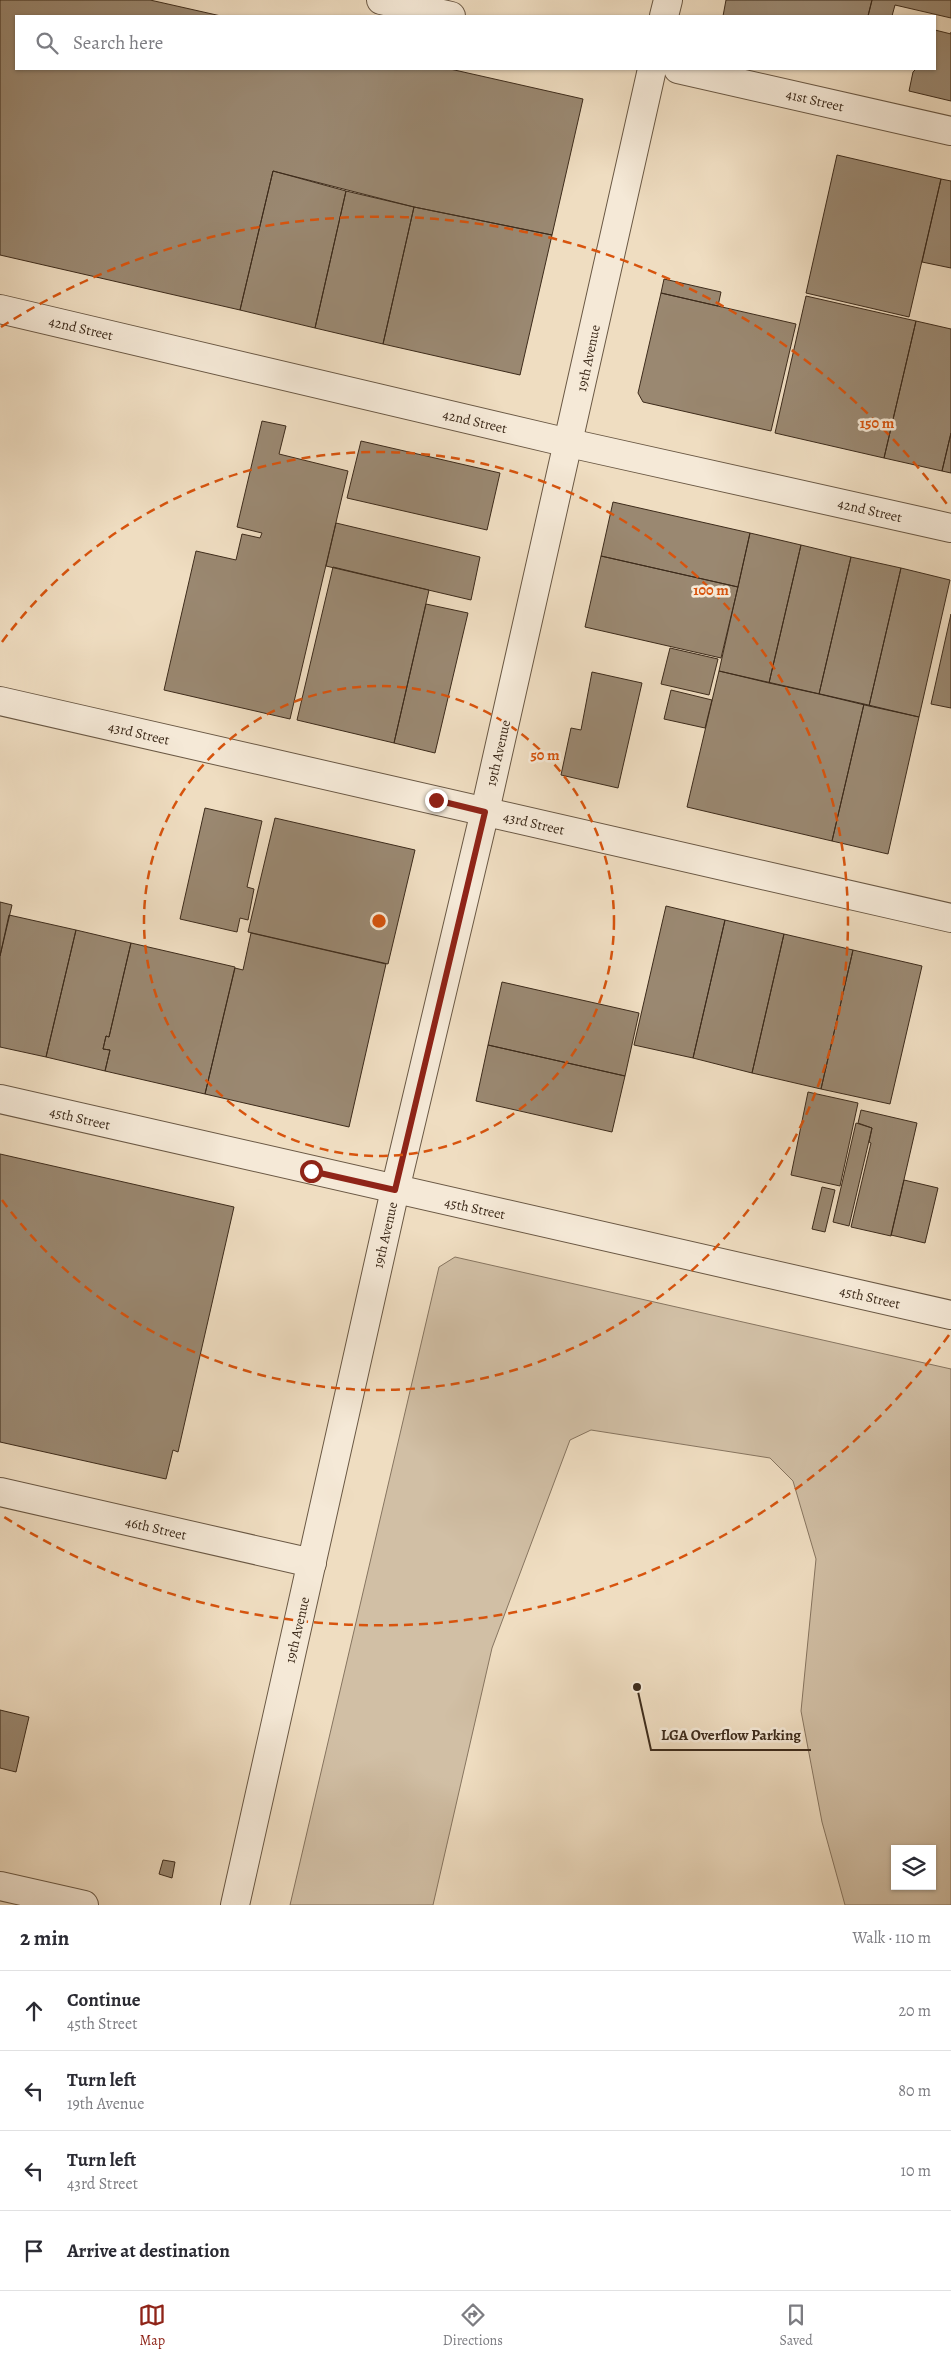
<!DOCTYPE html>
<meta charset="utf-8">
<style>
:root{--surface:#fff;--page:#f2f2f3;--text:#2b2b33;--muted:#7c7c81;--line:#e1e1e2;--accent:#8f2418}
body{margin:0;font-family:Alegreya,serif;background:var(--page);color:var(--text)}
.controls{position:absolute;right:15px;bottom:15px;display:grid;overflow:hidden;border-radius:0px;box-shadow:0 1px 4px #0004}
.controls button{width:45px;height:45px;display:grid;place-items:center;padding:0;border:0;border-bottom:1px solid var(--line);background:var(--surface);color:var(--text);font:25px sans-serif}
.stop{position:absolute;width:15px;height:15px;margin:-11px;border:4px solid #8f2418;border-radius:50%;background:#fff}
.stop.end{background:#8f2418;border-color:#fff;box-shadow:0 1px 5px #0008}
.list{margin:0;padding:0;list-style:none}
h2{display:flex;justify-content:space-between;align-items:center;height:65px;margin:0;padding:0 20px;font-size:21px}
h2 small{font-size:16px;font-weight:400;color:var(--muted)}
.list li{display:grid;grid-template-columns:32px 1fr auto;gap:15px;align-items:center;box-sizing:border-box;height:80px;padding:0 20px;border-top:1px solid var(--line)}
.list b{display:block;font-size:19px;white-space:nowrap}
.list p{margin:0;font-size:16px;white-space:nowrap;color:var(--muted)}
.list em{font-size:16px;font-style:normal;color:var(--muted)}
.icon{flex:none;width:28px;height:28px;fill:none;stroke:currentColor;stroke-width:2;stroke-linecap:round;stroke-linejoin:round}
.map{position:relative;flex:none;width:951px;height:1905px;overflow:hidden}
.search{position:absolute;background:var(--surface);box-shadow:0 1px 4px #0004;left:15px;right:15px;top:15px;height:55px;display:flex;align-items:center;gap:12px;box-sizing:border-box;padding:0 18px;border-radius:0px;color:var(--muted);font-size:19px}
.sheet{height:385px;background:var(--surface)}
nav{display:flex;justify-content:space-around;align-items:center;box-sizing:border-box;height:70px;border-top:1px solid var(--line);background:var(--surface);font-size:14px;color:var(--muted)}
nav a{display:grid;justify-items:center;gap:2px}
nav .on{color:var(--accent)}
.map>svg:first-child{display:block}
</style>
<div class="map">
<svg width="951" height="1905" viewBox="0 0 951 1905">
<rect width="100%" height="100%" fill="#efddc1"/>
<filter id="stains"><feTurbulence type="fractalNoise" baseFrequency=".004" numOctaves="4"/><feColorMatrix values="0 0 0 0 .2 0 0 0 0 .09 0 0 0 0 .02 0 0 0 .5 -.17"/></filter>
<radialGradient id="worn" r=".72"><stop offset=".6" stop-color="#630" stop-opacity="0"/><stop offset="1" stop-color="#630" stop-opacity=".3"/></radialGradient>
<path fill="#d1bfa5" stroke="#877560" fill-rule="evenodd" d="M455,1257L951,1369V1905H845L822,1822L801,1711L816,1559L793,1481L770,1458L591,1430L570,1440L492,1648L433,1905H290L439,1267ZM895,1849H932V1886H895Z"/>
<path fill="#9a8871" stroke="#3d2b1b" d="M0,0H150L221,16H16V69H450L583,99L552,235L414,207L273,171L240,310L0,255Z
M726,0H872L868,16H723Z
M872,0H951V18L895,5L892,16H868Z
M935,30L951,34V32V101L909,91L913,72L916,69H935Z
M837,155L941,179L909,317L806,293Z
M273,171L346,191L315,328L240,310Z
M941,179L951,181V268L922,262Z
M346,191L414,207L383,344L315,328Z
M414,207L552,235L520,375L383,344Z
M664,279L721,292L718,306L661,293Z
M661,293L796,324L771,431L643,402L638,393Z
M806,296L916,321L884,458L775,433Z
M916,321L951,329V433L942,471L884,458Z
M262,421L286,426L279,454L348,471L290,719L164,690L196,551L236,560L242,534L260,538L262,533L237,527Z
M951,433V473L942,471Z
M361,441L500,473L487,530L347,498Z
M613,502L750,533L738,587L601,556Z
M336,523L480,557L471,600L326,566Z
M750,533L801,545L769,683L719,671Z
M801,545L851,557L819,694L769,683Z
M601,556L738,587L721,658L585,627Z
M851,557L901,568L869,706L819,694Z
M333,567L429,590L394,743L297,720Z
M901,568L950,580L919,717L869,706Z
M426,604L468,613L435,753L394,743Z
M951,614V708L931,704Z
M670,648L718,659L709,695L661,684Z
M719,671L864,704L832,841L687,807Z
M592,672L642,683L618,788L561,775L571,728L581,730Z
M671,690L712,700L705,728L664,719Z
M864,704L919,717L888,854L832,841Z
M205,808L262,821L247,887L254,889L248,920L240,918L237,932L180,919Z
M275,818L415,850L388,964L248,932Z
M0,902L12,905L0,956Z
M666,906L725,920L693,1058L634,1045Z
M9,915L76,930L46,1057L0,1047V956Z
M725,920L784,934L752,1073L693,1058Z
M76,930L131,943L109,1037L106,1036L103,1049L110,1050L105,1071L46,1057Z
M251,933L386,964L349,1127L205,1094L235,968L243,970Z
M784,934L853,950L821,1089L752,1073Z
M131,943L235,967L205,1094L105,1071L110,1050L103,1049L106,1036L109,1037Z
M853,950L922,966L890,1104L821,1089Z
M502,982L639,1013L625,1076L488,1045Z
M488,1045L625,1076L612,1132L476,1101Z
M808,1092L858,1103L840,1186L791,1175Z
M861,1110L917,1123L891,1236L851,1227L871,1143L869,1142L872,1128L858,1123Z
M856,1123L872,1128L849,1226L833,1222Z
M0,1154L234,1207L178,1452L173,1450L166,1479L0,1442Z
M904,1180L938,1188L925,1243L891,1235Z
M822,1187L835,1190L825,1232L812,1229Z
M0,1710L29,1717L16,1772L0,1768Z
M163,1860L175,1862L172,1878L159,1874Z"/>
<g fill="none" stroke-linecap="round" stroke-linejoin="round">
<defs>
<path id="minor" d="M381,0L451,16
M678,69L951,131
M0,309L569,443L951,528
M0,701L951,918
M0,1099L951,1315
M0,1492L312,1563
M0,1886L84,1905"/>
<path id="tertiary" d="M664,16L668,0
M235,1905L395,1190L485,811L652,69"/>
</defs>
<use href="#minor" stroke="#6a5844" stroke-width="30"/>
<use href="#tertiary" stroke="#6a5844" stroke-width="30"/>
<use href="#minor" stroke="#f5e9d7" stroke-width="28"/>
<use href="#tertiary" stroke="#f5e9d7" stroke-width="28"/>
</g>
<g fill="none" stroke-linecap="round" stroke-linejoin="round">
<path stroke="#8f2418" stroke-width="6" d="M311,1171L395,1190L485,812L436,800"/>
</g>
<g fill="none" stroke="#d7540e" stroke-width="2.5" stroke-dasharray="9 6">
<circle cx="379" cy="921" r="235"/>
<path d="M2 642A469 469 0 1 1 2 1200"/>
<path d="M949 1335A704 704 0 0 1 1 1515M1 327A704 704 0 0 1 949 507"/>
</g>
<g text-anchor="middle" stroke-width="5" stroke-linejoin="round" paint-order="stroke">
<g font-size="14" fill="#3d2b1b" stroke="#f5e9d7">
<text transform="translate(815 100) rotate(13)" y="5">41st Street</text>
<text transform="translate(81 328) rotate(13)" y="5">42nd Street</text>
<text transform="translate(588 358) rotate(-78)" y="5">19th Avenue</text>
<text transform="translate(475 421) rotate(13)" y="5">42nd Street</text>
<text transform="translate(870 510) rotate(13)" y="5">42nd Street</text>
<text transform="translate(139 733) rotate(13)" y="5">43rd Street</text>
<text transform="translate(498 753) rotate(-77)" y="5">19th Avenue</text>
<text transform="translate(534 823) rotate(13)" y="5">43rd Street</text>
<text transform="translate(80 1118) rotate(13)" y="5">45th Street</text>
<text transform="translate(475 1208) rotate(12)" y="5">45th Street</text>
<text transform="translate(385 1235) rotate(-77)" y="5">19th Avenue</text>
<text transform="translate(870 1297) rotate(13)" y="5">45th Street</text>
<text transform="translate(156 1528) rotate(13)" y="5">46th Street</text>
<text transform="translate(297 1630) rotate(-77)" y="5">19th Avenue</text>
</g>
</g>
<circle cx="379" cy="921" r="8" fill="#d7540e" stroke="#f5e9d7" stroke-width="2.5"/>
<g font-size="15" text-anchor="middle" font-weight="bold" fill="#d7540e" stroke="#f5e9d7" stroke-width="5" stroke-linejoin="round" paint-order="stroke">
<text x="877" y="428">150 m</text>
<text x="711" y="595">100 m</text>
<text x="545" y="760">50 m</text>
</g>
<path fill="none" stroke="#3d2b1b" stroke-width="2" d="M637 1687L651 1750H811"/>
<circle fill="#3d2b1b" stroke="#f5e9d7" stroke-width="2" cx="637" cy="1687" r="5"/>
<g font-size="15" text-anchor="middle" font-weight="bold" fill="#3d2b1b" stroke="#f5e9d7" stroke-width="5" stroke-linejoin="round" paint-order="stroke">
<text x="731" y="1740">LGA Overflow Parking</text>
</g>
<rect width="100%" height="100%" filter="url(#stains)"/>
<rect width="100%" height="100%" fill="url(#worn)"/>
</svg>
<div class="controls">
<button><svg class="icon" aria-label="layers" viewBox="0 0 24 24"><path d="M12 4l9 5-9 5-9-5zM3 14l9 5 9-5"/></svg></button>
</div>
<div class="stop" style="left:311px;top:1171px"></div>
<div class="stop end" style="left:436px;top:800px"></div>
<div class="search"><svg class="icon" aria-label="search" viewBox="0 0 24 24"><circle cx="10" cy="10" r="6"/><path d="M15 15l6 6"/></svg>Search here</div>
</div>
<section class="sheet">
<h2>2 min<small>Walk · 110 m</small></h2>
<ul class="list">
<li><svg class="icon" aria-label="ahead" viewBox="0 0 24 24"><path d="M12 20V5M6 11l6-6 6 6"/></svg><div><b>Continue</b><p>45th Street</p></div><em>20 m</em></li>
<li><svg class="icon" aria-label="left" viewBox="0 0 24 24"><path d="M17 20v-9H6M10 6l-5 5 5 5"/></svg><div><b>Turn left</b><p>19th Avenue</p></div><em>80 m</em></li>
<li><svg class="icon" aria-label="left" viewBox="0 0 24 24"><path d="M17 20v-9H6M10 6l-5 5 5 5"/></svg><div><b>Turn left</b><p>43rd Street</p></div><em>10 m</em></li>
<li><svg class="icon" aria-label="arrive" viewBox="0 0 24 24"><path d="M6 21V4h12l-3 4 3 4H6"/></svg><div><b>Arrive at destination</b></div></li>
</ul>
</section>
<nav>
<a class="on"><svg class="icon" aria-label="map" viewBox="0 0 24 24"><path d="M3 6l6-2 6 2 6-2v14l-6 2-6-2-6 2zM9 4v14M15 6v14"/></svg>Map</a>
<a><svg class="icon" aria-label="directions" viewBox="0 0 24 24"><path d="M12 3l9 9-9 9-9-9zM9 14v-3h6M13 9l2 2-2 2"/></svg>Directions</a>
<a><svg class="icon" aria-label="saved" viewBox="0 0 24 24"><path d="M7 4h10v16l-5-4-5 4z"/></svg>Saved</a>
</nav>
